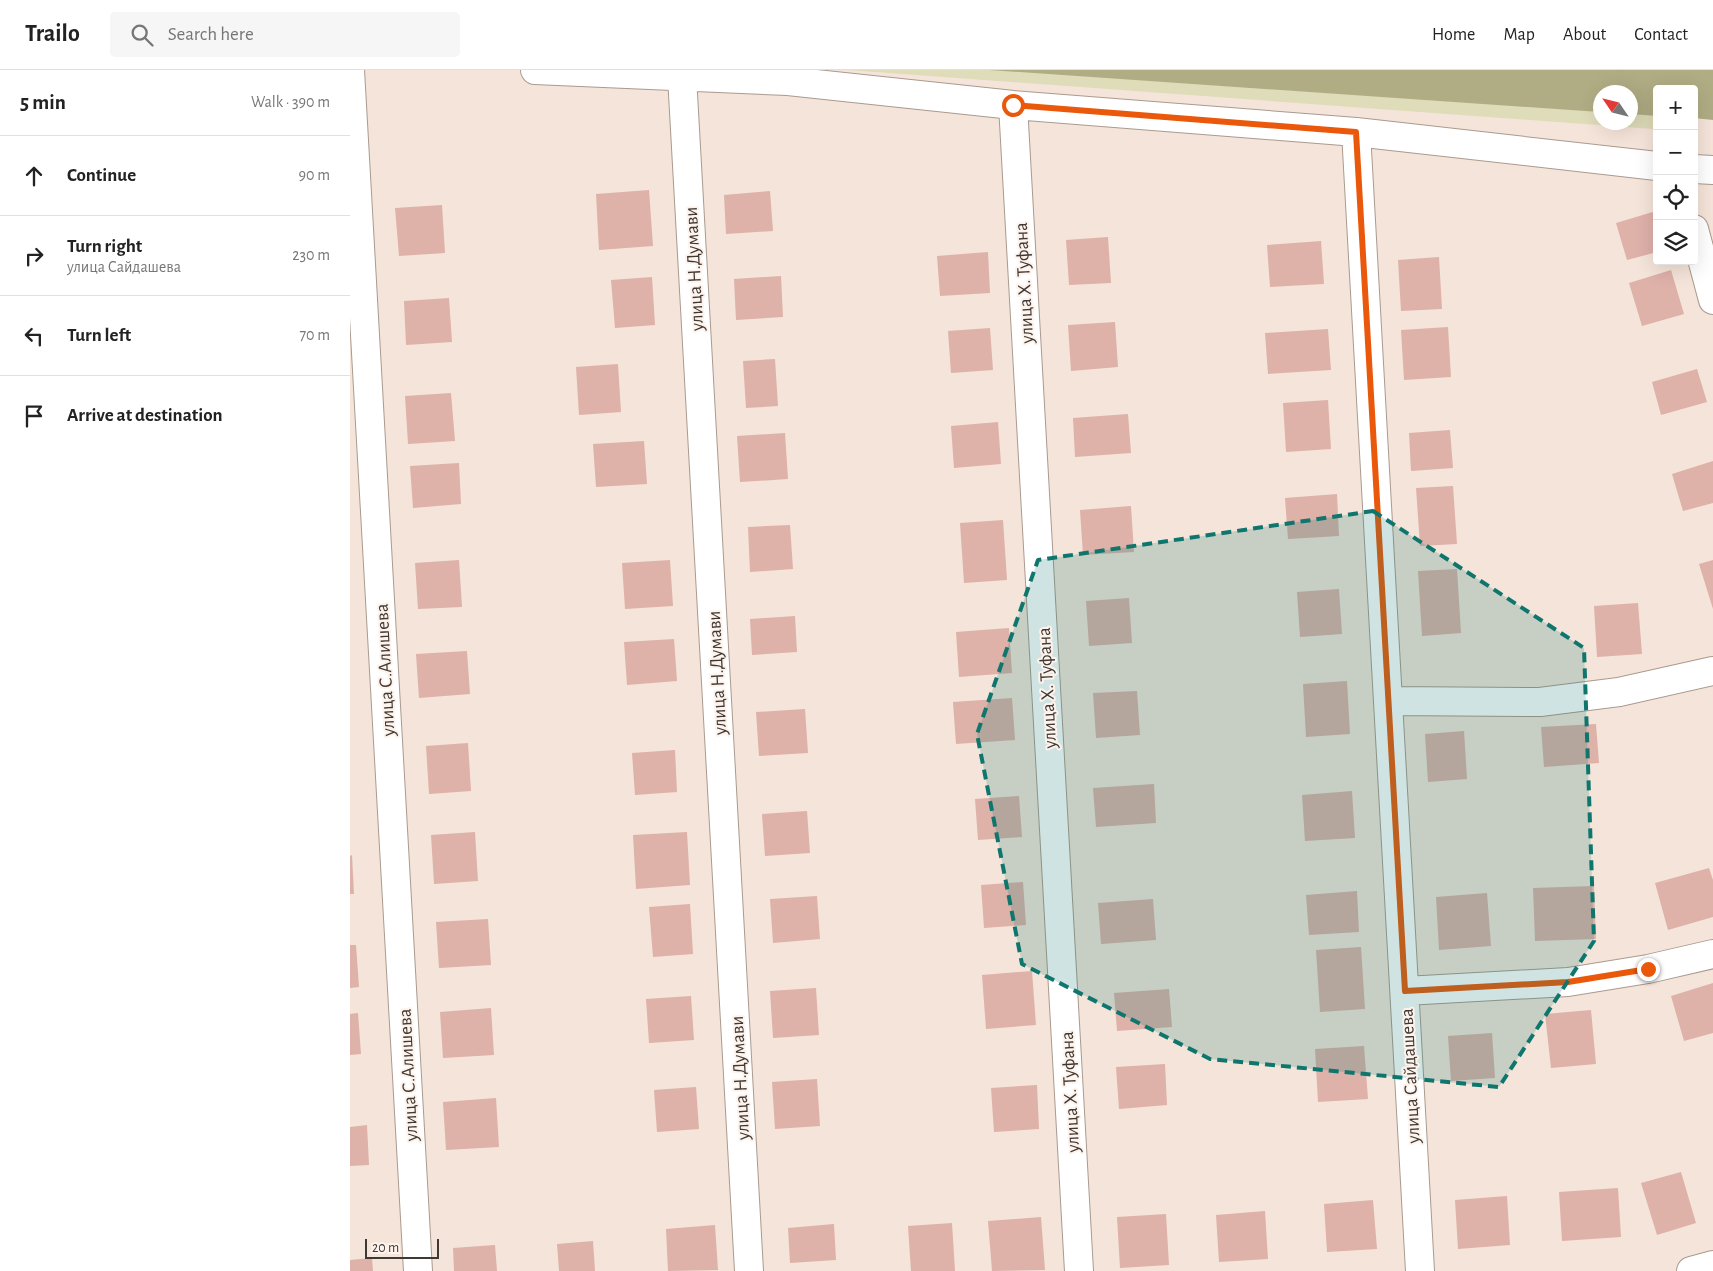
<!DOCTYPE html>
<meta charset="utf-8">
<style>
:root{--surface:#fff;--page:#f6f6f6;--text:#222;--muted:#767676;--line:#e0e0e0}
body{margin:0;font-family:"Alegreya Sans",sans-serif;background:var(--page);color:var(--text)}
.controls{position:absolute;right:15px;top:15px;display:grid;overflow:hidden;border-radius:5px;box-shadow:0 5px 20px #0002}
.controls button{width:45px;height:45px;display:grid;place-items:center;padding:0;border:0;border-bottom:1px solid var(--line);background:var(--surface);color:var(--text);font:25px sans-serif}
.compass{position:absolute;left:1243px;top:15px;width:45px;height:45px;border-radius:50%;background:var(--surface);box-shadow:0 5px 20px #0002;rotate:305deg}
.scale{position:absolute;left:15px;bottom:12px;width:74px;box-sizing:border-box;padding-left:5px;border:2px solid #3f3833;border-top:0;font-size:14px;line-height:18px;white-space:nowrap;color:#3f3833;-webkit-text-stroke:4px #fdf3ec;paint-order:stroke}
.stop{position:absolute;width:15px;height:15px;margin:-11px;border:4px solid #ea580c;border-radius:50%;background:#fff}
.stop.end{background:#ea580c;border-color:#fff;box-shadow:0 1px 5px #0008}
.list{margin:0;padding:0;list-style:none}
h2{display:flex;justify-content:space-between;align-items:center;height:65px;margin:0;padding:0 20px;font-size:21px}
h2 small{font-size:16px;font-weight:400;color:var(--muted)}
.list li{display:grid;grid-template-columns:32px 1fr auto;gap:15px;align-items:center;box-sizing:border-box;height:80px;padding:0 20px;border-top:1px solid var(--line)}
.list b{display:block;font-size:19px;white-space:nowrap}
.list p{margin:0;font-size:16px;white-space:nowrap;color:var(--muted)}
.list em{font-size:16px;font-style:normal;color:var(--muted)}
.icon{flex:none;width:28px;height:28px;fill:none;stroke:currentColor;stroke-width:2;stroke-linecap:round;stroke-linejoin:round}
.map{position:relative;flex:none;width:1363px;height:1201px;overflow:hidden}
header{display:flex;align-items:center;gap:30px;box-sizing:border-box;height:70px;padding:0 25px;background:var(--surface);border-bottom:1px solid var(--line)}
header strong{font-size:24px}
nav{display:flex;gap:28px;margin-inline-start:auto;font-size:18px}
.search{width:350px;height:45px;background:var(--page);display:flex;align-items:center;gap:12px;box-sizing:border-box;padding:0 18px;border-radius:5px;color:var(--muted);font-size:19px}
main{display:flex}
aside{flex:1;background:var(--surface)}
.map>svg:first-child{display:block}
</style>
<header>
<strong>Trailo</strong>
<div class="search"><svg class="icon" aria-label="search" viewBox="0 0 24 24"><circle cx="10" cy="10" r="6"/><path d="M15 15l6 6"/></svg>Search here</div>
<nav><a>Home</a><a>Map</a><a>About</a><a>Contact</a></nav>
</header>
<main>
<aside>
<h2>5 min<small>Walk · 390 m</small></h2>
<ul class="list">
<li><svg class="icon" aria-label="ahead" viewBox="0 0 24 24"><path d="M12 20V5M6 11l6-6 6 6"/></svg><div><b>Continue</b></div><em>90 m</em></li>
<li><svg class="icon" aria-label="right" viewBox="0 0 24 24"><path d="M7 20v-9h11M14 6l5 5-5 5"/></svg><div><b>Turn right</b><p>улица Сайдашева</p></div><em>230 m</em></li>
<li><svg class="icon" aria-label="left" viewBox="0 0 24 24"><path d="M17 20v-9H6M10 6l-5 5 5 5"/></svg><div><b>Turn left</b></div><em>70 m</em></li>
<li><svg class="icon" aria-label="arrive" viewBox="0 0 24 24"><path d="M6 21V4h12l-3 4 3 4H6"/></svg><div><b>Arrive at destination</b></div></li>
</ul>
</aside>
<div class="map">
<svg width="1363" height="1201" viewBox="0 0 1363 1201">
<rect width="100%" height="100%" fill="#f5e4d9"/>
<path fill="#dedcb9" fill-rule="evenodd" d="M499,0H1363V25L1344,19H1307V57L1303,59ZM1250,22H1280V52H1250Z"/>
<path fill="#b0ad85" d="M639,0H1363V50L1344,48V19H1307V46L1281,44L1280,22H1250V42Z"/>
<path fill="#deb1a9" d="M299,120L303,176L249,180L246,124Z
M420,121L423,161L376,164L374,125Z
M92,135L95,183L49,186L45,138Z
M1306,141L1307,182L1277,190L1266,153Z
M758,167L761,213L719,215L716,170Z
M971,171L974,214L920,217L917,175Z
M638,182L640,223L590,226L587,186Z
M1089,187L1092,239L1051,241L1048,190Z
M1321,200L1334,244L1292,256L1279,213Z
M431,206L433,247L386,250L384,209Z
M302,207L305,255L265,258L261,210Z
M99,228L102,272L56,275L54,231Z
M765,252L768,297L721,301L718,255Z
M1098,257L1101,307L1054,310L1051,260Z
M640,258L643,300L601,303L598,261Z
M978,259L981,300L918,304L915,263Z
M425,289L428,336L396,338L393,291Z
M268,294L271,342L229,345L226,297Z
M1347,299L1357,332L1311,345L1302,312Z
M101,323L105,371L58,374L55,326Z
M978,330L981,379L936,382L933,333Z
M778,344L781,383L725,387L723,348Z
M648,352L651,394L604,398L601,356Z
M1100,360L1103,398L1061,401L1059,363Z
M435,363L438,409L390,412L387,366Z
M294,371L297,414L246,417L243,374Z
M1363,391V433L1333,441L1322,404Z
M109,393L111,434L63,438L60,396Z
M1103,416L1107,474L1070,476L1066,418Z
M987,424L989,466L938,469L935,428Z
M781,436L784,482L733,485L730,440Z
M653,450L657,510L614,513L610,453Z
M440,455L443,499L400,502L398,457Z
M109,490L112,537L68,539L65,493Z
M320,490L323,536L275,539L272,493Z
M1363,490V539L1349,494Z
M1107,499L1111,563L1072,566L1068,501Z
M989,519L992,564L950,567L947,522Z
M779,528L782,573L739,576L736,531Z
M1288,533L1292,584L1247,587L1244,536Z
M445,546L447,582L402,585L400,549Z
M659,558L662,603L609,607L606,562Z
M324,569L327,611L277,615L274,572Z
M117,581L120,624L69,628L66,584Z
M997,611L1000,664L956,667L953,614Z
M787,621L790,665L746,668L743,623Z
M662,628L665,670L606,674L603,632Z
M455,639L458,683L409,686L406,642Z
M1246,654L1249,693L1194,697L1191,657Z
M1114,661L1117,709L1078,712L1075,664Z
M118,673L121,721L79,724L76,676Z
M325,680L327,722L285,725L282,683Z
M804,714L806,753L746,757L743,718Z
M1002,721L1005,768L955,771L952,725Z
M669,726L672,767L628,770L625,729Z
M457,741L460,783L415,786L412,744Z
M125,762L128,811L84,814L81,765Z
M337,762L340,815L286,819L283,765Z
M2,785L4,824H0V786Z
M1359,798L1363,810V847L1318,860L1305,813Z
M673,812L676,855L634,858L631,815Z
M1244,816L1246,869L1185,871L1183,818Z
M1007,821L1009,862L959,865L956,825Z
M1137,823L1141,876L1089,880L1086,827Z
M467,826L470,869L423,873L420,829Z
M803,829L806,870L751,874L748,833Z
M340,834L343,884L303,887L299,837Z
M138,849L141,895L89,898L86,852Z
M0,875H6L9,917L0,918Z
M1011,877L1015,939L970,942L966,880Z
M682,901L686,955L636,959L632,905Z
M1363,913V963L1334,971L1321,926Z
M466,918L469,965L423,968L420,921Z
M819,919L822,957L767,961L764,923Z
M341,926L344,970L299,973L296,929Z
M141,938L144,985L93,988L90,942Z
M1241,940L1246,994L1201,998L1195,944Z
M8,943L11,984L0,985V944Z
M1142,963L1145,1008L1101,1011L1098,966Z
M1014,976L1018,1029L968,1032L965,979Z
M815,994L817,1035L769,1039L766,997Z
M467,1009L470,1056L425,1059L422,1012Z
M687,1015L689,1059L644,1062L641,1018Z
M346,1017L349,1059L307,1062L304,1020Z
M146,1028L149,1077L96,1080L93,1032Z
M17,1055L19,1095L0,1096V1057Z
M1331,1102L1346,1153L1307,1165L1291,1113Z
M1268,1118L1271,1167L1212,1171L1209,1122Z
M1157,1126L1160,1175L1108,1179L1105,1130Z
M1023,1130L1027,1179L977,1182L974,1134Z
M915,1141L918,1189L869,1192L866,1145Z
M816,1144L819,1195L770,1198L767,1147Z
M691,1147L695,1200L642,1201L638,1151Z
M602,1153L605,1201H561L558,1156Z
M484,1154L486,1190L440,1193L438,1158Z
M365,1155L368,1200L318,1201L316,1159Z
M243,1171L245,1201H209L207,1174Z
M145,1175L147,1201H104L103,1178Z
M22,1188L23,1201H0V1190Z"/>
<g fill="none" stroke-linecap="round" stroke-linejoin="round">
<defs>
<path id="minor" d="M0,0L68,1201
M185,0L438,11L663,35L1006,62L1307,96
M332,6L399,1201
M663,35L729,1201
M1006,62L1070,1201
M1344,99L1363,100
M1344,159L1363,230
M1039,631L1190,632L1269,622L1363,601
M1055,921L1218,912L1298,899L1363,884
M1341,1201L1363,1195"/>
</defs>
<use href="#minor" stroke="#aa9a8f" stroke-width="30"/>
<use href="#minor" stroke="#fff" stroke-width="28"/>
</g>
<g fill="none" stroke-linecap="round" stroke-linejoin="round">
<path stroke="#ea580c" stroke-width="6" d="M663,35L1006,62L1055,921L1218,912L1298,899"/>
</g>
<path fill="#0f766e" fill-opacity="0.2" stroke="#0f766e" stroke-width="4" stroke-dasharray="10 6" stroke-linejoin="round" d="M1023,441L1234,578L1244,871L1149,1017L860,989L672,894L627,664L688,490Z"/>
<g text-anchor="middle" stroke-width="4" stroke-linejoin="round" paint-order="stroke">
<g font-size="19" fill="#3f3833" stroke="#fdf3ec">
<text transform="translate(343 199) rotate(-93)" y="7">улица Н.Думави</text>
<text transform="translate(673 213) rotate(-93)" y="7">улица Х. Туфана</text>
<text transform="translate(34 600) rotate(-93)" y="7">улица С.Алишева</text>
<text transform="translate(366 603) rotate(-93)" y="7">улица Н.Думави</text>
<text transform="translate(696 618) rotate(-93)" y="7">улица Х. Туфана</text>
<text transform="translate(57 1005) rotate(-93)" y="7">улица С.Алишева</text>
<text transform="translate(1059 1006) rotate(-93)" y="7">улица Сайдашева</text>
<text transform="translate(389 1008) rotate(-93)" y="7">улица Н.Думави</text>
<text transform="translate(719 1022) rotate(-93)" y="7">улица Х. Туфана</text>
</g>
</g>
</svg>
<div class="controls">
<button>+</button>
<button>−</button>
<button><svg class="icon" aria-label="locate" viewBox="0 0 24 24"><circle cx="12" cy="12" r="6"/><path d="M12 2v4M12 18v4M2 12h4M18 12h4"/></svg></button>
<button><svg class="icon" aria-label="layers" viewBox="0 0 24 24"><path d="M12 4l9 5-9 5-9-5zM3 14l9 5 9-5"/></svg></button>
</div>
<svg class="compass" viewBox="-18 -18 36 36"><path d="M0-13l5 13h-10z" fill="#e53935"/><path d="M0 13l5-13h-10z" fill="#767676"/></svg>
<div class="scale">20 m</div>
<div class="stop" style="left:663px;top:35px"></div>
<div class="stop end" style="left:1298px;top:899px"></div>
</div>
</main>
